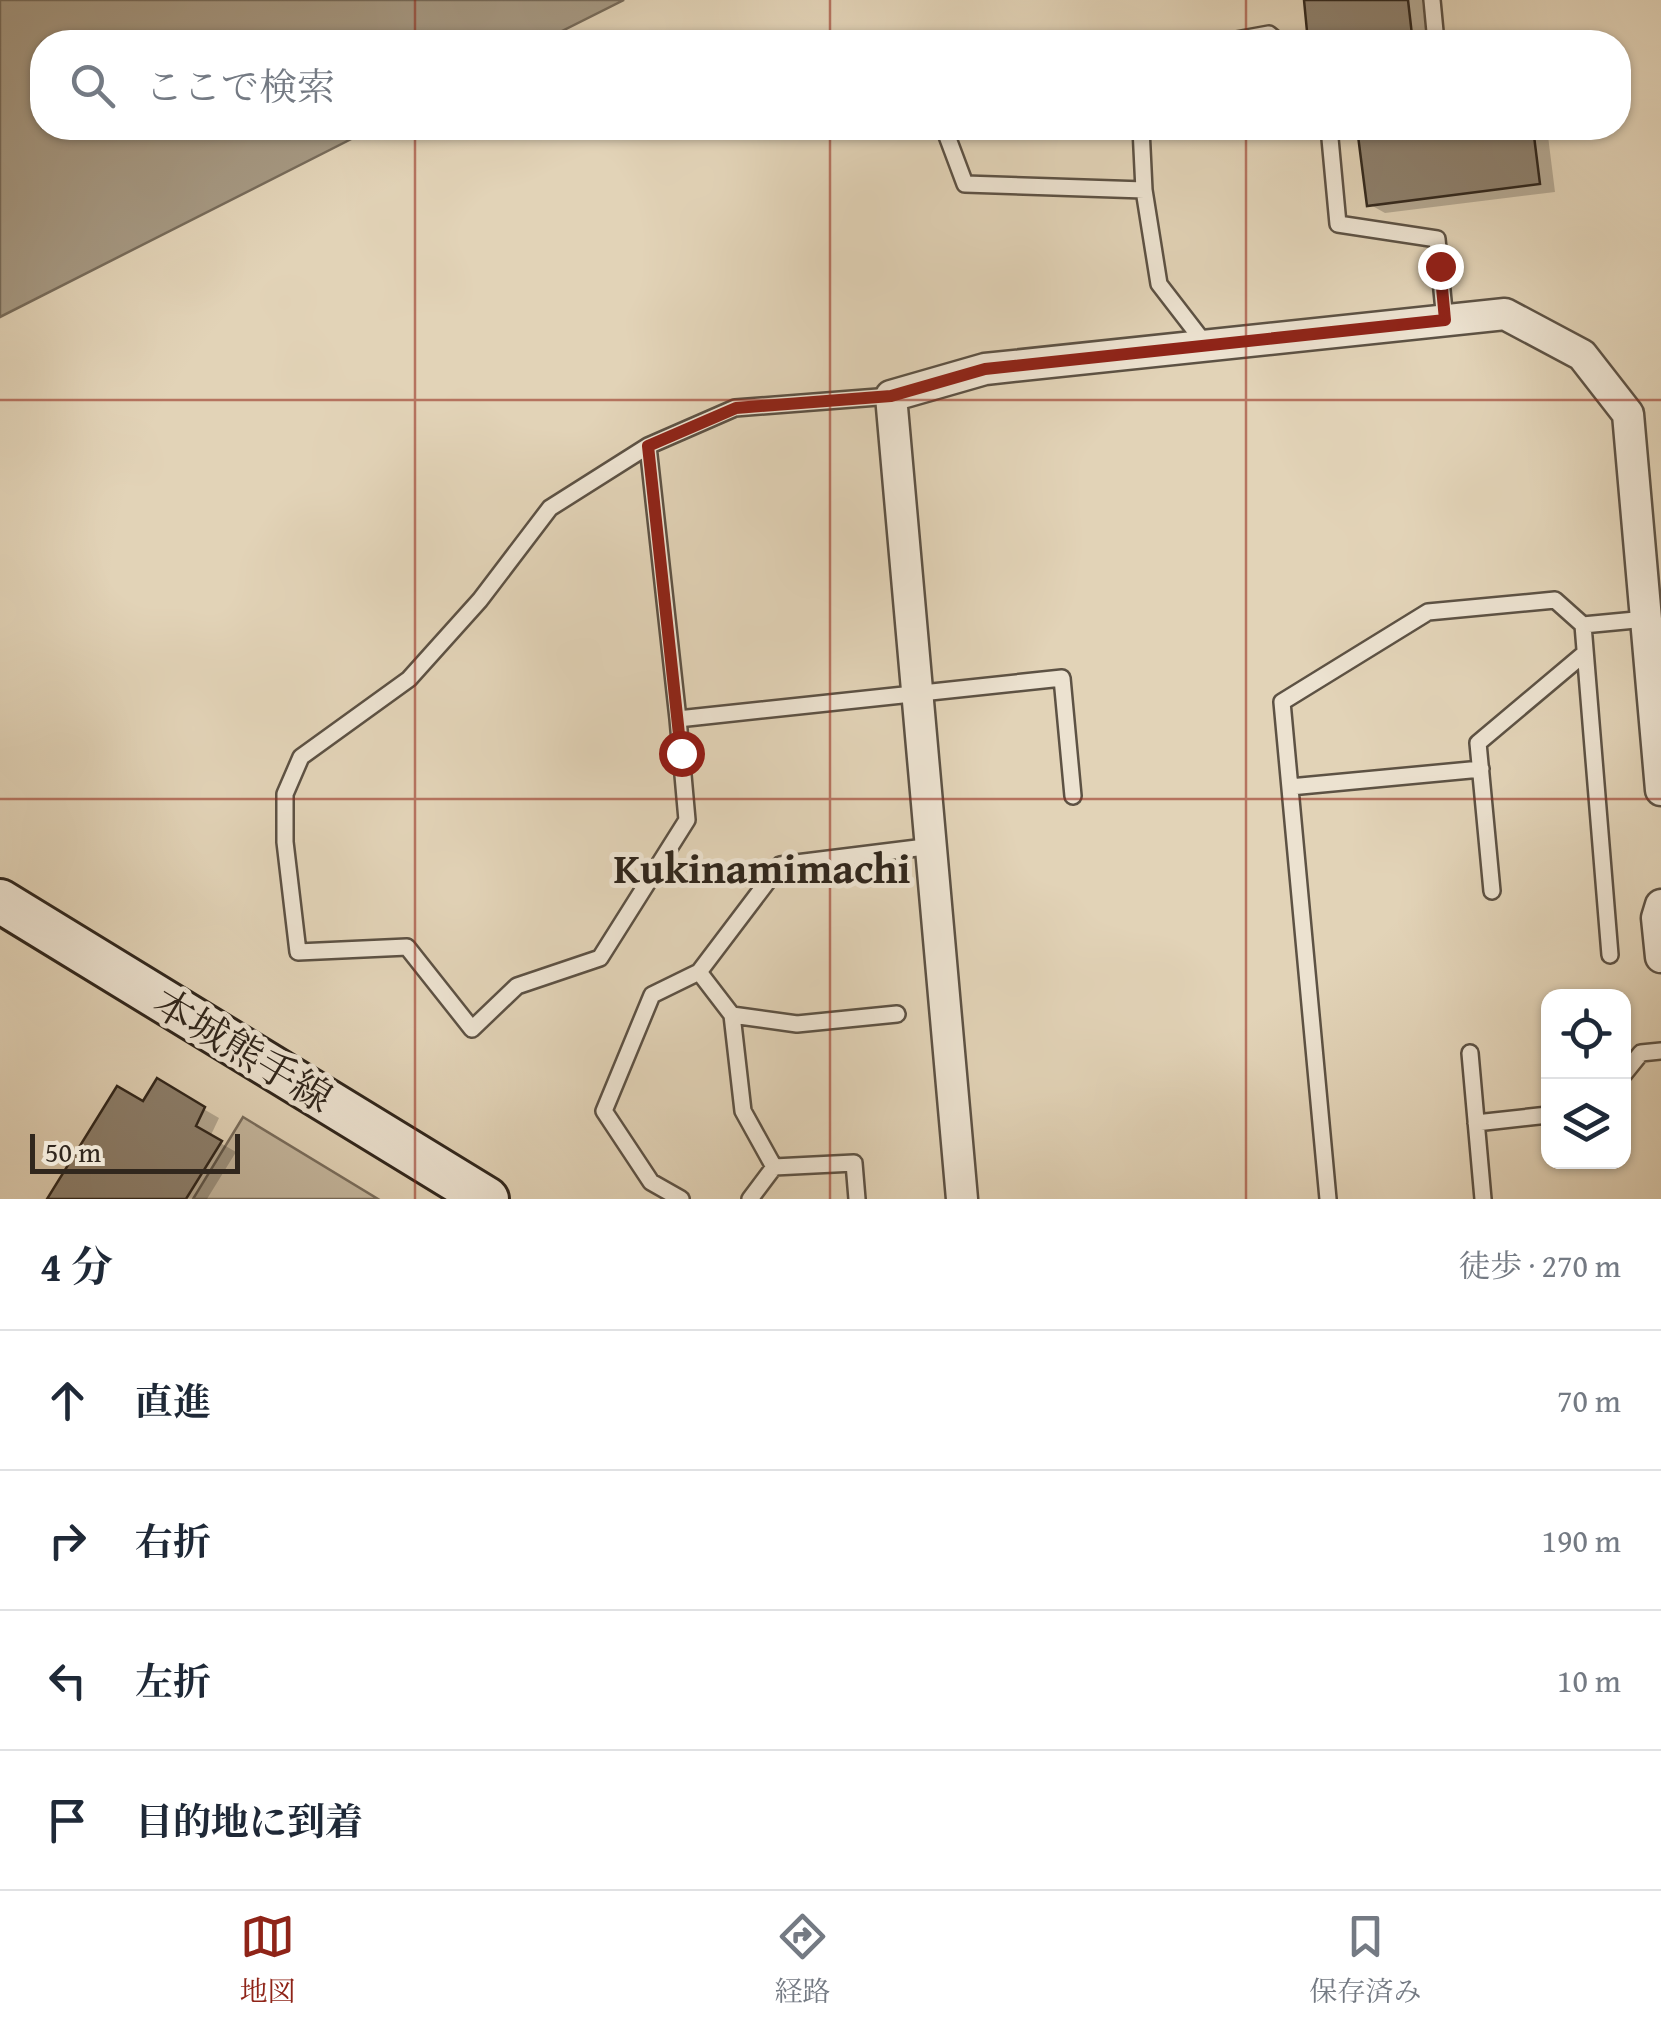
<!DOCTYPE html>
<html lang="ja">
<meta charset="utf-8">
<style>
:root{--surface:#fff;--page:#f6f6f7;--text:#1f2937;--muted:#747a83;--line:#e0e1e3;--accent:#8f2418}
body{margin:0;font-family:"Gentium Book Plus","Noto Serif JP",serif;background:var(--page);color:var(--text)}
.controls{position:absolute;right:30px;bottom:30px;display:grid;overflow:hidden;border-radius:20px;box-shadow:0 2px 8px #0004}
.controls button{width:90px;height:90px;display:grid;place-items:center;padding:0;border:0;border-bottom:2px solid var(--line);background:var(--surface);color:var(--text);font:50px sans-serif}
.scale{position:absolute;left:30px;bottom:25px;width:210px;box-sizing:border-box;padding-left:10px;border:5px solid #31271d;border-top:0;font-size:28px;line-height:35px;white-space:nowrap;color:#31271d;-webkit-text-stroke:8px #ece2d0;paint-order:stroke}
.stop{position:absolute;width:30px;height:30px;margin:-22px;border:8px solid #8f2418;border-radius:50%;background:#fff}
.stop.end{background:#8f2418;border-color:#fff;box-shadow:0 2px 10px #0008}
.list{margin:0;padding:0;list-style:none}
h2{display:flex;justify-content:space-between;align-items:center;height:130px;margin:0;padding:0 40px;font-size:42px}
h2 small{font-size:32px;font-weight:400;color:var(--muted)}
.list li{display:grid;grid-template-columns:65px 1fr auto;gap:30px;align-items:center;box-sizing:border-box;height:140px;padding:0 40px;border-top:2px solid var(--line)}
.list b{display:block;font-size:38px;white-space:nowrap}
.list em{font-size:32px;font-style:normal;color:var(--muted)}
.icon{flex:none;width:55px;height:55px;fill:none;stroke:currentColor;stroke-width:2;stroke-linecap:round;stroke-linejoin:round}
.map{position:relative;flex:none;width:1661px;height:1199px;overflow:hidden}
.search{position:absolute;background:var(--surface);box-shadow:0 2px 8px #0004;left:30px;right:30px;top:30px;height:110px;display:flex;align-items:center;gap:25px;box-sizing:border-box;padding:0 35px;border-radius:40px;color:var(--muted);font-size:38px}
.sheet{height:690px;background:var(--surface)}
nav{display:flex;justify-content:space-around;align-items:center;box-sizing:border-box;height:140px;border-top:2px solid var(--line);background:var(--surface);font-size:28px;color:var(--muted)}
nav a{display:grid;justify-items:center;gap:5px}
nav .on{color:var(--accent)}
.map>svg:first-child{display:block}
</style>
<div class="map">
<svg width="1661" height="1199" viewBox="0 0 1661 1199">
<rect width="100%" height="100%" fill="#e2d3b7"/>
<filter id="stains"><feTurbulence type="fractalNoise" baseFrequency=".002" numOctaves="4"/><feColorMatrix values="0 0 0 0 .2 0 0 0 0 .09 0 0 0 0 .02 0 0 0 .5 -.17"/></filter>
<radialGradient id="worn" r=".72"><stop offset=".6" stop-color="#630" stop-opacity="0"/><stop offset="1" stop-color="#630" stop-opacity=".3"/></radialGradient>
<path fill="#c4b69d" stroke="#7a6e5d" stroke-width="2.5" d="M243,1117L378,1199H193Z"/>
<path fill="#a69983" stroke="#776b5a" stroke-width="2.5" d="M0,0H624L540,42H42V128H373L0,317Z"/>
<path fill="#0003" d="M1306,0H1422L1427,42H1311Z
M1359,128H1547L1555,192L1385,213L1369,204Z
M157,1082L219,1118L210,1137L236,1152L207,1199H50L144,1104Z"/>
<path fill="#8d806d" stroke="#31271d" stroke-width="2.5" d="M1304,0H1408L1412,35L1308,42Z
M1357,128H1533L1540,184L1367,206Z
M157,1078L205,1107L196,1126L222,1141L186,1199H47L117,1086L143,1101Z"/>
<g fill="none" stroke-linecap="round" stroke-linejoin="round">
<defs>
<path id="lane" d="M1432,0L1436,42
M1225,42L1269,34L1279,42
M944,128L965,184L1144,190L1159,284L1206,345
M1141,128L1144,190
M1329,128L1338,224L1437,239L1445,321
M891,396L735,408L648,446L678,719L1062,678L1073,796
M648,446L550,508L480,600L409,679L301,757L285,794V842L298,952L407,947L472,1029L517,986L600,958L687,820L678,719
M1583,625L1610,955
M1290,787L1481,769
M1492,891L1478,743L1585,653
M732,1015L797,1024L897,1014
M1470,1053L1483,1199
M1624,1074L1641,1053L1661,1051
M1476,1123L1548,1115
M774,1167L743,1111L732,1015L699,972L780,865L933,846
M681,1199L651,1182L604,1111L652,995L699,972
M750,1199L774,1167L854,1163L857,1199
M1328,1199L1282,702L1428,612L1555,600L1583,625L1646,619"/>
<path id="street" d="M1661,905L1657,918L1661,957
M962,1199L891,396L985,369L1505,314L1582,355L1628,414L1661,790"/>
<path id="secondary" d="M0,901L487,1199"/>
</defs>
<use href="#lane" stroke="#5d5244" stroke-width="20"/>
<use href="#street" stroke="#5d5244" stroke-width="35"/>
<use href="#secondary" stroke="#31271d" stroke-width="48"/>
<use href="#lane" stroke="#ece2d0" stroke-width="15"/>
<use href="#street" stroke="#ece2d0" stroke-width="30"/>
<use href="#secondary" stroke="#ece2d0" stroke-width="42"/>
</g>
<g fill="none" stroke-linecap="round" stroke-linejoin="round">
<path stroke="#8f2418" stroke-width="12" d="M681,753L648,446L736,408L891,396L985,369L1445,320L1440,266"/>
</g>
<path fill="none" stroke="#8f2418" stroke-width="2.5" stroke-opacity="0.55" d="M415,0V42M830,0V42M1246,0V42M415,128V1199M830,128V1199M1246,128V1199M0,400H1661M0,799H1661"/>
<g text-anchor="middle" stroke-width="10" stroke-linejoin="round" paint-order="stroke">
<g font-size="40" fill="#31271d" stroke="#ece2d0">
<text transform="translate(243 1050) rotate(31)" y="14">本城熊手線</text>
</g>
<g font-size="42" font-weight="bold" fill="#31271d" stroke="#ece2d0">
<text x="762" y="883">Kukinamimachi</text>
</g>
</g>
<rect width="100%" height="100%" filter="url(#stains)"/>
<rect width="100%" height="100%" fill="url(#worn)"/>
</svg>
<div class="controls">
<button><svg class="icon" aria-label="locate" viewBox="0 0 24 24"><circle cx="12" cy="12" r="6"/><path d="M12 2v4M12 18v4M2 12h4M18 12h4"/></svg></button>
<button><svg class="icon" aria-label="layers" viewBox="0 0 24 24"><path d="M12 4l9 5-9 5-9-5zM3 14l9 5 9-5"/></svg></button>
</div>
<div class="scale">50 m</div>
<div class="stop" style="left:681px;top:753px"></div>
<div class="stop end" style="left:1440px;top:266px"></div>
<div class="search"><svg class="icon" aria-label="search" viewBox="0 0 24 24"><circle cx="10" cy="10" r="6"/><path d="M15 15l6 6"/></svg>ここで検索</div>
</div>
<section class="sheet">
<h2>4 分<small>徒歩 · 270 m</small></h2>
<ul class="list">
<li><svg class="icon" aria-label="ahead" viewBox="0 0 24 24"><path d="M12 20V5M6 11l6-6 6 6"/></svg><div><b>直進</b></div><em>70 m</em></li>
<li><svg class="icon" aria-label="right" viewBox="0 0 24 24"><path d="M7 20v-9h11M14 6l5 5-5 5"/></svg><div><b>右折</b></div><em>190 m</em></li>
<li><svg class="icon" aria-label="left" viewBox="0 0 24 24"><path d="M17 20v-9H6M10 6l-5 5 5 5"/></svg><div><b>左折</b></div><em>10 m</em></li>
<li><svg class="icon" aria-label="arrive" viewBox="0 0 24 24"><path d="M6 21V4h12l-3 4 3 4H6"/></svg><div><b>目的地に到着</b></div></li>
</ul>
</section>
<nav>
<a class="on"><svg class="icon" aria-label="map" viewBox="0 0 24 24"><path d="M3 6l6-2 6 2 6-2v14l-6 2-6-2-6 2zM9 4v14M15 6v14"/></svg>地図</a>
<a><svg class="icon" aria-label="directions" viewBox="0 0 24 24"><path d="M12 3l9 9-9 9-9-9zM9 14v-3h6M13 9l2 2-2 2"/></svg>経路</a>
<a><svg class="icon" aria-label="saved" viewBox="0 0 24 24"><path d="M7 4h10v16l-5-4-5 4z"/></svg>保存済み</a>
</nav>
